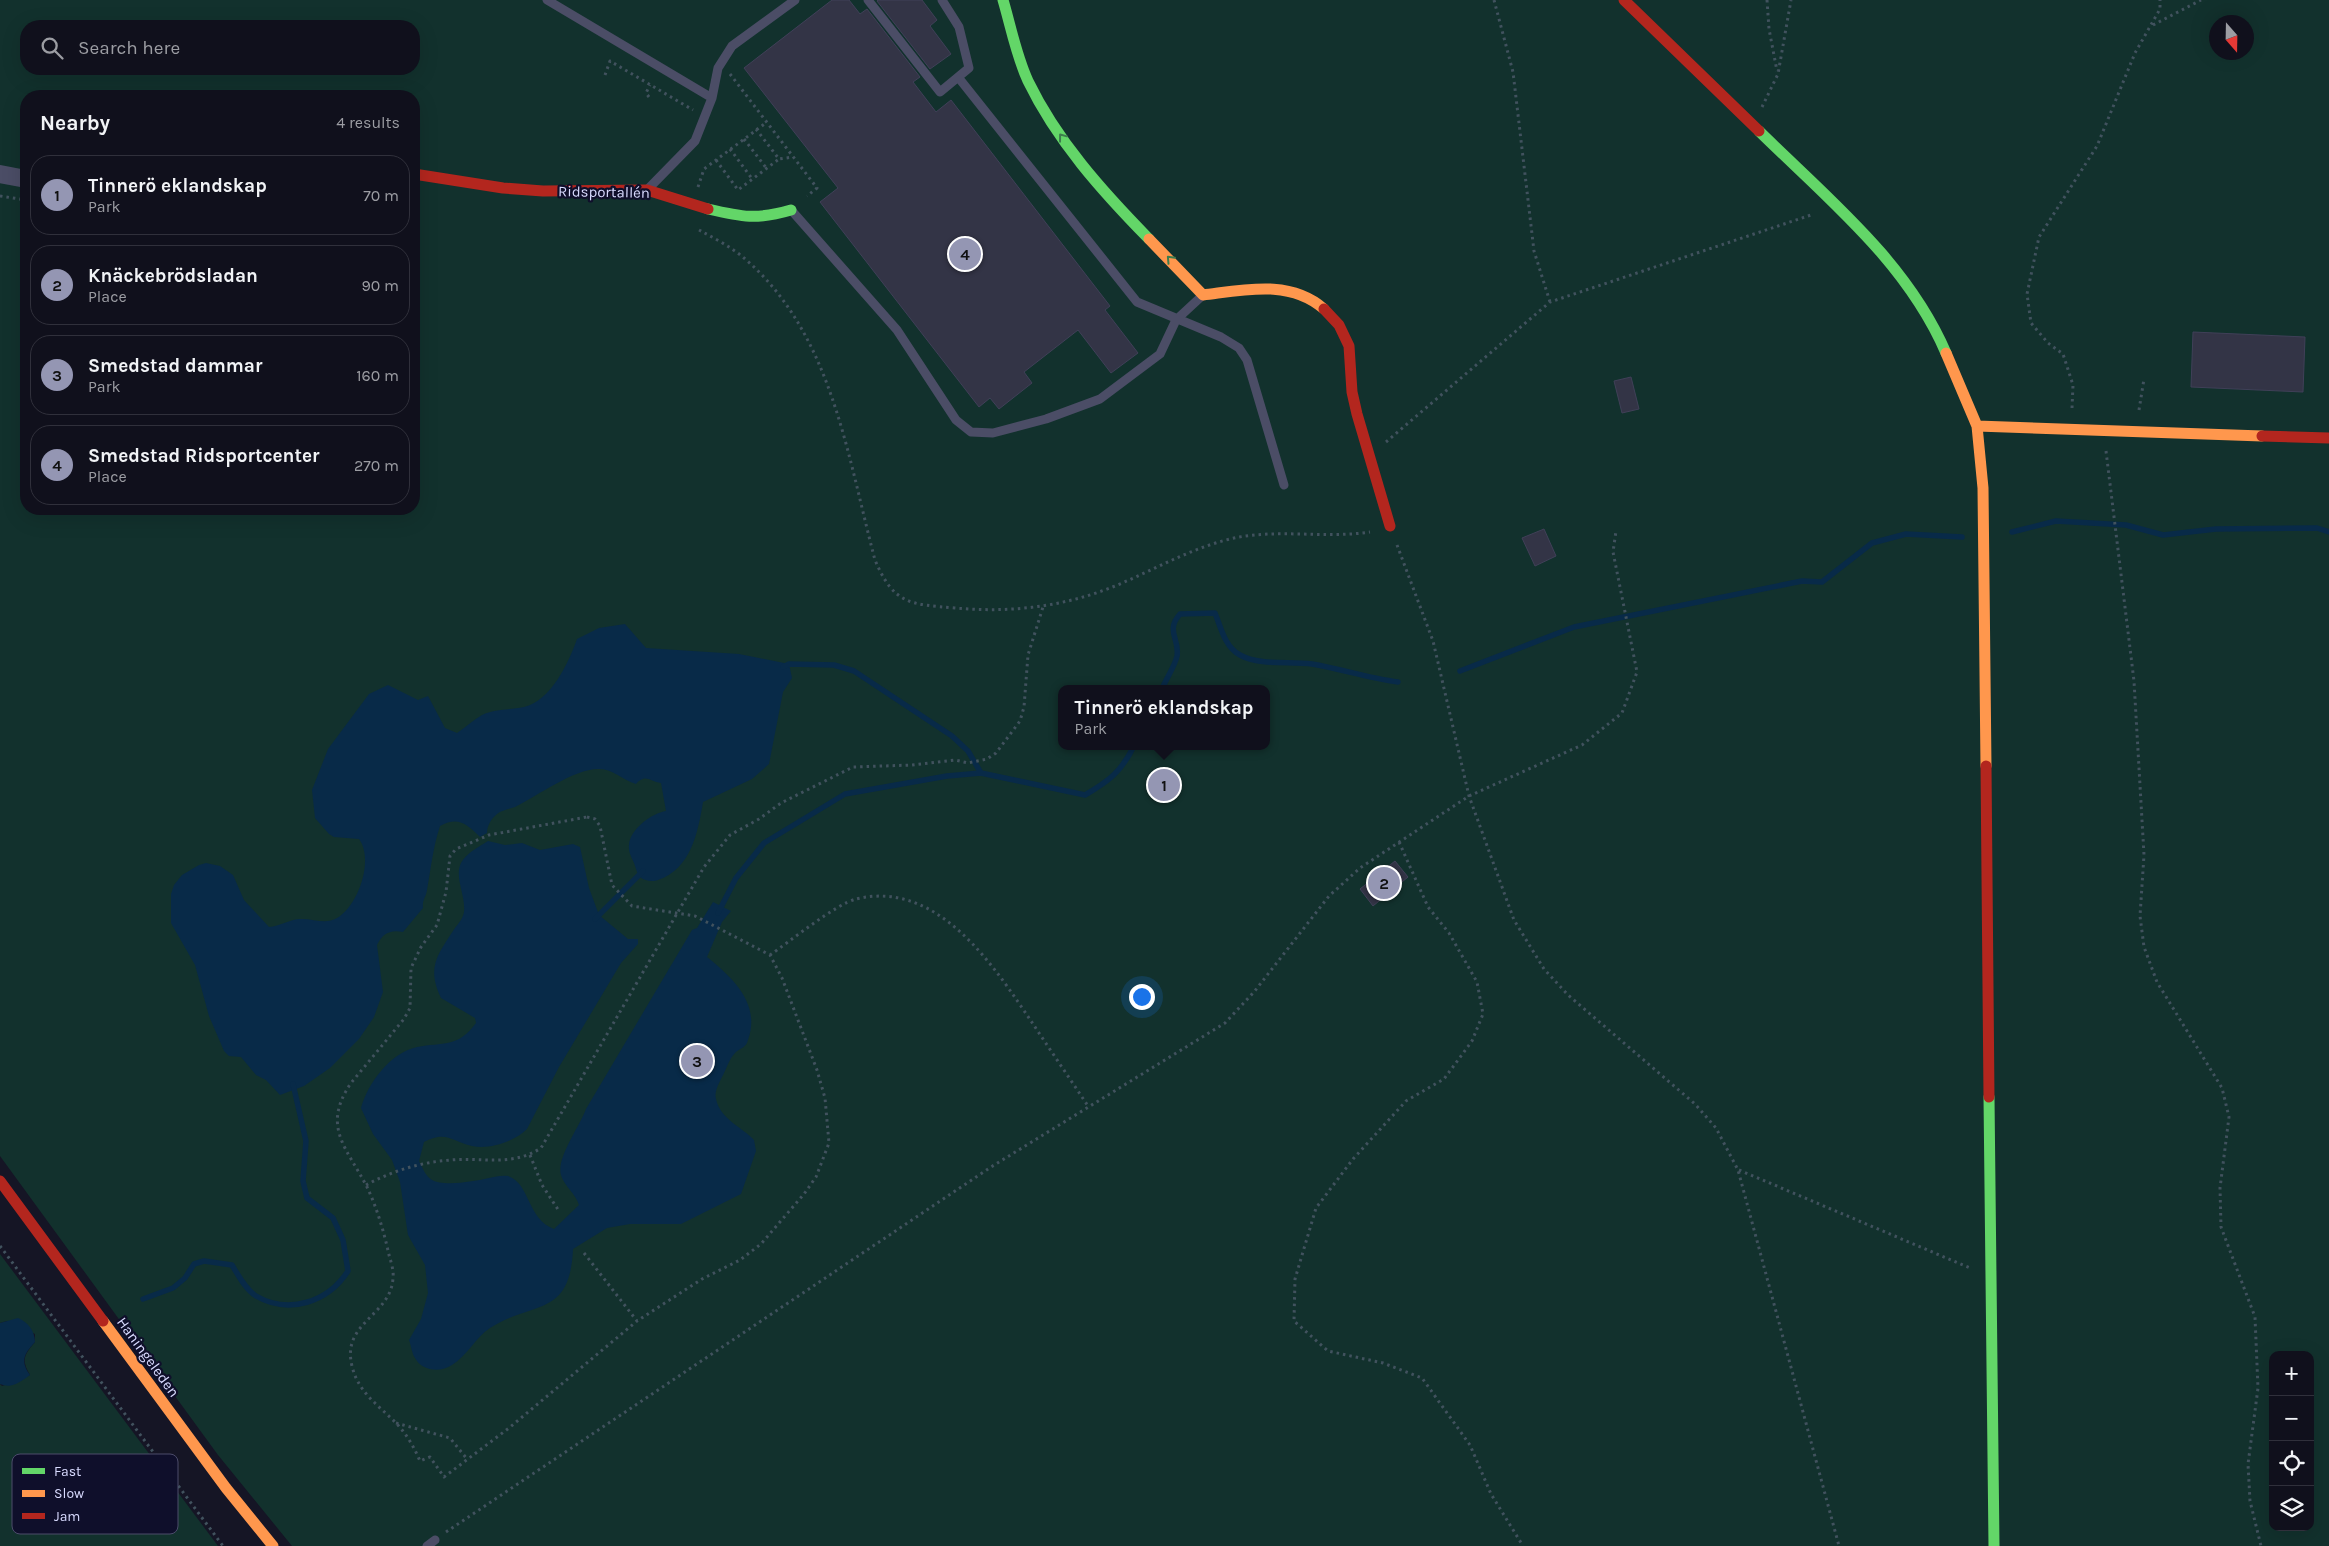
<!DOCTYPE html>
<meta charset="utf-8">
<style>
:root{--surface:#10101c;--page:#1e1e29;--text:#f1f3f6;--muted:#9c9da3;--line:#30303b;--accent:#9496b3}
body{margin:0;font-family:Karla,sans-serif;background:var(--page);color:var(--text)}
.controls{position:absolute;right:15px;bottom:15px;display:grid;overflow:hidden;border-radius:10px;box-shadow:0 5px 20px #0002}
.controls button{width:45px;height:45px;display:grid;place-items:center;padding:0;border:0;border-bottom:1px solid var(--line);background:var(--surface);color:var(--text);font:25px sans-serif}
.compass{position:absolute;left:2209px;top:15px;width:45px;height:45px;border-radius:50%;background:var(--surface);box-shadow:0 5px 20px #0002;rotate:160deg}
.you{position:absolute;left:1141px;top:996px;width:18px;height:18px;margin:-12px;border:4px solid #fff;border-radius:50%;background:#1a73e8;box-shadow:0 0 0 8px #1a73e833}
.badge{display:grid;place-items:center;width:32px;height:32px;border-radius:50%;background:var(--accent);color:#111;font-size:16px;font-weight:700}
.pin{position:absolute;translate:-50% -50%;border:2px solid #fff;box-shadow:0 1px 5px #0006}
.popup{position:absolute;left:1058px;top:685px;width:212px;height:65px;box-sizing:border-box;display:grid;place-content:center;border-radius:10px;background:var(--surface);filter:drop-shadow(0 1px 4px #0005);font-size:16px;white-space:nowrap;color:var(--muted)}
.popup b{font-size:19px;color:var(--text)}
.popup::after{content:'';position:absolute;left:50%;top:100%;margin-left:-10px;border:10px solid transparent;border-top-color:var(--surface)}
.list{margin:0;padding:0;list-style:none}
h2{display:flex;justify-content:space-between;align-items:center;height:65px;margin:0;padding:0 20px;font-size:21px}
h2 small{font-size:16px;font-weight:400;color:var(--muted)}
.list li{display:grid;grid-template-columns:32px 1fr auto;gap:15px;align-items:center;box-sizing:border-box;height:80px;margin:0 10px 10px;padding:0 10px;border:1px solid var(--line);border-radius:20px}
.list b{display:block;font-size:19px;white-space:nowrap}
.list p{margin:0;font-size:16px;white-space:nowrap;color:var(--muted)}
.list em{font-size:16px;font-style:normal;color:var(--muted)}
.icon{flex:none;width:28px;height:28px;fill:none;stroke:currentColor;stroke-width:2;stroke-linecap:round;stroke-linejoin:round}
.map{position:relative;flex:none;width:2329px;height:1546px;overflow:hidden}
.search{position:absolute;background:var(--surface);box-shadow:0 5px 20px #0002;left:20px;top:20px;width:400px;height:55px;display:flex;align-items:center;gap:12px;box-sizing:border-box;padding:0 18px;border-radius:20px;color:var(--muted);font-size:19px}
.panel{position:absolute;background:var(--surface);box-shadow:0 5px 20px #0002;left:20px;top:90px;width:400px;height:425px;border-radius:20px}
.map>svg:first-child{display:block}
</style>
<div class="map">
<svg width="2329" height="1546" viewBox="0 0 2329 1546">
<rect width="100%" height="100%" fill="#151525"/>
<path fill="#12312d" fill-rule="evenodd" d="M0,0H2329V1546H292L218,1455L0,1156ZM2216,22H2246V52H2216ZM26,26H414V69H26ZM26,96H414V509H26ZM1062,689H1266V746H1062ZM2273,1355H2310V1527H2273Z
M0,1254L218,1546H0V1384L2,1386L30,1375C21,1360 24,1355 35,1342V1334L7,1321L0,1323Z"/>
<path fill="#082a48" d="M625,624L646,648L739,654L789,664L792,678L783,692L769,764L752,779L703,802C698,832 691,869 658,880C653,882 644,881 640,877C637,874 636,868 634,863C632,858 628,852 629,845C630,829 652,813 666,811L661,783C650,782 646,773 636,784C622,780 612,768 598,769C574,769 537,796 515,807C509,809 502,810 497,814C491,819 487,826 487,833L480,837C467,824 458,816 440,826C433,847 431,868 427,890C426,897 422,900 423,908L403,932C390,929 382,934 377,945L383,992L374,1017L359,1039L330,1068L304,1086L280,1095L266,1080L256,1075L241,1057L229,1056L224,1051L209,1016L195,965L171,923V894L174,885L182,875L199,865L206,863L220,866L233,875L244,900L269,927C280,926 289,920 299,919C313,918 325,925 337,918C359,905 374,859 359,839L334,837L329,834L315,818L312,790L328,749L369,694L388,685L418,700L428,696L445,728L457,733C465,728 473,720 482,715C495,709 510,710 524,707C551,701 569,662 577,639L599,628Z
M488,841L505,845L522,843L540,850L573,844L580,847L589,888L599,915L628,939H638V944L621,963L559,1067L527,1129C515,1141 490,1150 472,1146C452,1142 447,1130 424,1142L419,1161C422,1167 426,1177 432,1180C444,1187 476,1181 489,1178C495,1177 501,1175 508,1176C530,1183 527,1219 554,1229L579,1205C576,1194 564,1186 561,1175C556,1158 580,1126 586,1109L692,930L697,928L713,902L731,911L722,922L707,957C733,978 761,1004 748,1040C746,1048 740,1048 735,1053C729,1059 726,1070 722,1077C719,1083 714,1092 716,1099C720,1119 742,1127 754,1140L756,1151L741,1194L681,1224H630L607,1228L573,1249C570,1318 534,1300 490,1328C475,1338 467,1356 452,1365C440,1373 422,1371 415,1358C412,1354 411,1345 409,1340L421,1319L428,1293L425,1265L408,1235L400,1182L392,1160L373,1134L361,1108C368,1083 390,1053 417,1047C443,1042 458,1048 476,1023L475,1018L441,998C426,967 438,954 455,928C459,923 463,918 464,912C466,896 454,877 461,863C466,853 479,847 488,841Z
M18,1318C28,1322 35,1331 35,1342C24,1354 20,1361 30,1375C20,1382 12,1389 0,1384V1323Z"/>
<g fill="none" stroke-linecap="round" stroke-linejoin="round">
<path stroke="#082a48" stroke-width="5.5" d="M2012,532L2056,521L2126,525L2163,535L2216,529L2317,528L2329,532
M783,667L789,664L834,665L854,671L952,736L968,751L981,773
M1460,671L1574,627L1802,581L1822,582L1872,543L1906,534L1962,537
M1162,689C1166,679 1175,666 1177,656C1180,639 1165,631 1180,614L1215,613C1221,628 1225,647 1240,655C1260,666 1289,661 1312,664C1341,669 1368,678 1398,682
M718,913L736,878L764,843L845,794L947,776L981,773L1085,795C1109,781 1121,772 1134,746
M595,919L643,871
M143,1299L173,1288L185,1278L194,1264L204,1261L232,1265C238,1275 246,1290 256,1296C289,1315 328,1302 348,1271L343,1240L333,1218L307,1198L303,1181L306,1141L293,1084"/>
</g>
<path fill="#333446" stroke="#404058" d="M832,0H849L860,14L867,9L920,77L913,82L936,112L951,100L1110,306L1105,310L1138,353L1111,373L1078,330L1024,372L1032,383L999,409L990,398L979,407L820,202L838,188L744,68Z
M878,0H922L937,20L930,26L951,54L930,69L877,1Z
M2193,332L2305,337L2303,392L2191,387Z
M1631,377L1639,409L1622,413L1614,381Z
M1544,529L1556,556L1535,566L1522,538Z
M1395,861L1408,877L1373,906L1360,889Z"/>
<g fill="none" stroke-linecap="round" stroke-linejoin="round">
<path stroke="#41525e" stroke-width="3" stroke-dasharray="2.5 4" stroke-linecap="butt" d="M1494,0L1513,72L1534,251L1550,302
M1767,0L1769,29L1777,71
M2153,25L2201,0
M730,74L817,188L807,196
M605,75L610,61L693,110
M649,97L646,93L650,85
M1762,107L1778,74L1791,0
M756,129L779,159L793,157
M744,139L767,169
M730,149L753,180
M716,160L738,190L779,159
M698,187L704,169L767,122
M0,196L26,200
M699,230C714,238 731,247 744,258C832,333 847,455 875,560C894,605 910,604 955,608C1010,613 1063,607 1115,586C1154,570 1189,549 1230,539C1275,528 1324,539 1370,532
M2072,408L2073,385L2063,354L2048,343L2031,323L2027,294L2039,237L2097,146L2135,53L2160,9V0
M2139,410L2144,379
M1386,442L1550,302L1814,214
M2106,451L2134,681L2144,855L2140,916L2144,947L2157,982L2222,1088L2229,1117L2220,1188L2221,1227L2255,1317L2258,1388L2248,1464L2250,1501L2261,1546
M1397,545L1433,641L1469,796L1514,920L1544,969L1568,995L1695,1104L1716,1128L1738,1170L1839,1546
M587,817L595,819L600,826L612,885L632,906L695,916L770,955L782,978L817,1070L825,1098L829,1143L816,1177L804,1194L761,1244L740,1260L702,1279L637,1321L509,1428L444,1477L430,1457L420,1461C414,1447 406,1433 395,1422C378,1405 358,1392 352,1366C341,1322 391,1316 393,1278C394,1271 391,1262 389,1255C384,1232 377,1208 367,1187C347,1148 321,1127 351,1083L404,1019L410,1008L411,968L421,947L437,925L446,892L450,856L456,849L489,835Z
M1399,842L1428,907L1449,933L1477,982L1483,1014L1472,1041L1444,1079L1406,1101L1353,1159L1316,1208L1295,1279L1294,1321L1328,1351L1383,1363L1422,1378L1470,1445L1491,1494L1523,1546
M770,955C789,942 836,904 856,899C938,879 994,966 1033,1024C1051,1051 1070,1079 1088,1106
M530,1155L542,1185L559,1211
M1739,1170L1970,1268
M366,1185C392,1171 421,1162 451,1160C482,1157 512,1167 541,1148L704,867L730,835L759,819L781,803L853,767L912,765L955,760L968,763L987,759L996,753L1020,721L1024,707L1028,655L1043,607
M0,1246L223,1546
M584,1253L637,1321
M396,1423L450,1438L467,1459
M446,1532L991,1167L1225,1023L1254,992L1329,896L1360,868L1469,796L1582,745L1622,713L1637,672L1613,552L1616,531"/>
<path stroke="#4b4d66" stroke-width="9" d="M547,0L712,98
M868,0L940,92L969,68L959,27L942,0
M958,77L1137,302L1221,337L1239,348L1247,360L1284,485
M649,188L695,141L712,98L718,68L732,46L795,0
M792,211L897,330L956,420L971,432L993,433L1046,419L1100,399L1160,354L1176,320L1203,295
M427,1546L435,1540"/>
<path stroke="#4b4d66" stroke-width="18" d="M0,174L26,179"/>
<path stroke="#63d668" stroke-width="11" d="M1003,0C1011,27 1016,55 1028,81C1057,141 1102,191 1149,239
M1759,131C1828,199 1907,262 1946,353
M708,209C742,217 757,220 791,210
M1989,1097L1994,1546"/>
<path stroke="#ff974d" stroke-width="11" d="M1149,239L1203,295C1244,290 1290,279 1324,309
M1946,353L1977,426L2262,436
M1977,426L1983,488L1986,766
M103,1321L226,1488L273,1546"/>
<path stroke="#b3261e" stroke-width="11" d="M1624,0L1759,131
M414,174L503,188L543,191L647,190L708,209
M1324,309L1339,325L1349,346L1352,392L1357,414L1390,526
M2262,436L2329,438
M1986,766L1989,1097
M0,1181L103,1321"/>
</g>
<defs><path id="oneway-chevron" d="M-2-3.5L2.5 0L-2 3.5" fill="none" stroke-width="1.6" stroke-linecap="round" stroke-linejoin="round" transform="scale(1.25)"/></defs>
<g stroke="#3d7c4d">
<use href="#oneway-chevron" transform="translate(1062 137) rotate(-127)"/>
<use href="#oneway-chevron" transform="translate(1170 259) rotate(-133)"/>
</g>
<g text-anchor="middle" stroke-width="4.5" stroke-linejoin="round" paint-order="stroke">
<g font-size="15" fill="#d9dbff" stroke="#0f0f2b">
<text transform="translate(604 192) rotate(1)" y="5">Ridsportallén</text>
<text transform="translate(148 1357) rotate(54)" y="5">Haningeleden</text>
</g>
</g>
<rect x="12" y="1454" width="166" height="80" rx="8" fill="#0f0f2b" stroke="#4c4c6b" stroke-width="1"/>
<rect x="22" y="1468" width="23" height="6" fill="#63d668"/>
<rect x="22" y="1490" width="23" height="7" fill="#ff974d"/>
<rect x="22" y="1513" width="23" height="6" fill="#b3261e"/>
<g font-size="14" fill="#d9dbff">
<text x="54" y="1476">Fast</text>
<text x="54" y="1498">Slow</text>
<text x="54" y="1521">Jam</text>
</g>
</svg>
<div class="controls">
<button>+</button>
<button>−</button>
<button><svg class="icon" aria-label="locate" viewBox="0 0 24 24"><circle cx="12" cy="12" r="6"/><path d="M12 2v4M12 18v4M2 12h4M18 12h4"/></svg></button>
<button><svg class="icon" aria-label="layers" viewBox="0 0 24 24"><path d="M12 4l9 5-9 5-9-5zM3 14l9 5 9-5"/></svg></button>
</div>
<svg class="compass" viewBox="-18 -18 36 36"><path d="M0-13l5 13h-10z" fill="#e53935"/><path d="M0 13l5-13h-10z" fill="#9c9da3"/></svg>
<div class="you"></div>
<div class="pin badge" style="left:1164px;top:785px">1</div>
<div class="popup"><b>Tinnerö eklandskap</b>Park</div>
<div class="pin badge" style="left:1384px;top:883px">2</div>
<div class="pin badge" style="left:697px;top:1061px">3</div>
<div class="pin badge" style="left:965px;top:254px">4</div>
<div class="search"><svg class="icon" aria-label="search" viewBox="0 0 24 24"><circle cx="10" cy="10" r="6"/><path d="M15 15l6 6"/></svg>Search here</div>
<section class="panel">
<h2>Nearby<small>4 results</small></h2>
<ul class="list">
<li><span class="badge">1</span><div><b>Tinnerö eklandskap</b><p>Park</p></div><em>70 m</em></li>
<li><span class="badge">2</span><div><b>Knäckebrödsladan</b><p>Place</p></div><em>90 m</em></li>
<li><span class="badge">3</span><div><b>Smedstad dammar</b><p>Park</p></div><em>160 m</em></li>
<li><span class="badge">4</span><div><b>Smedstad Ridsportcenter</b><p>Place</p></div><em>270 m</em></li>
</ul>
</section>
</div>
